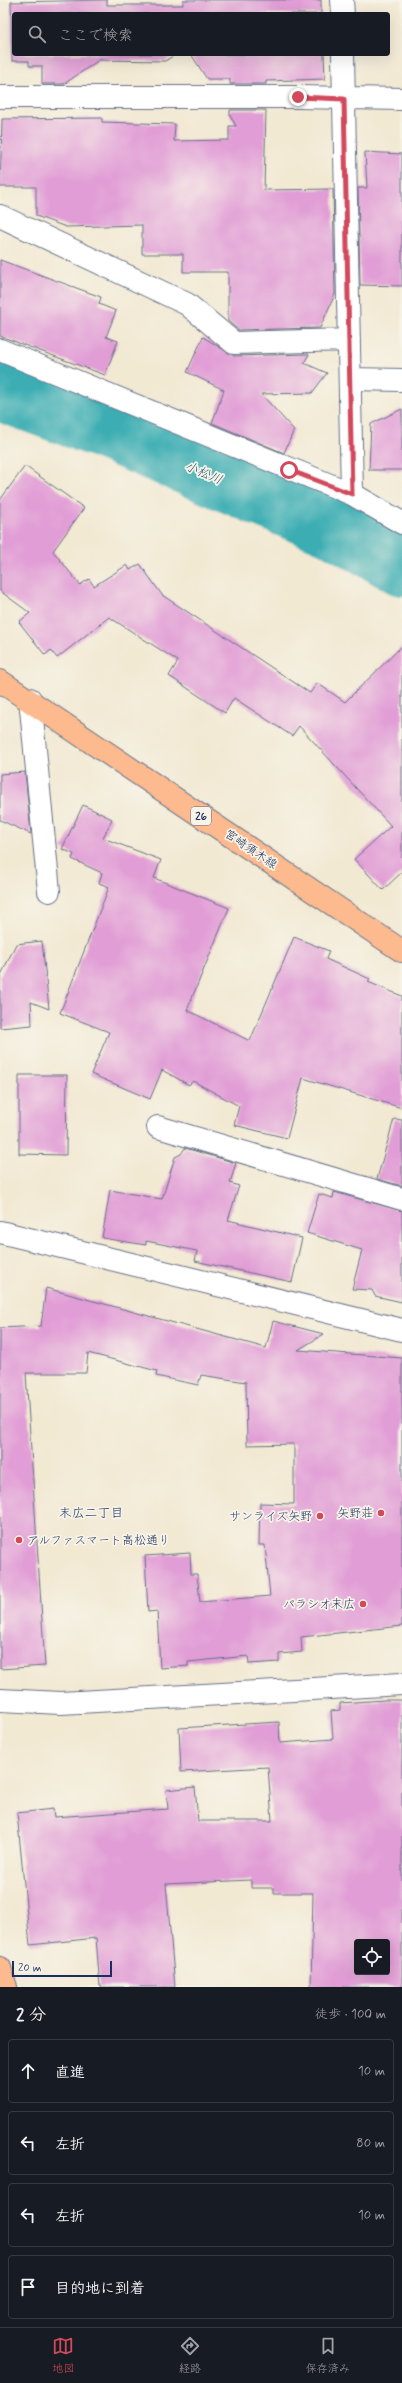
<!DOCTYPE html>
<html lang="ja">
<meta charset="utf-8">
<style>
:root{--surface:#171b24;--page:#242831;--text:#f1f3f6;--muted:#9ea1a6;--line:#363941;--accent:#d1495b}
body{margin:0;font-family:Mynerve,"Klee One",sans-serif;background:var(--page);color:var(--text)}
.controls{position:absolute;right:12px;bottom:12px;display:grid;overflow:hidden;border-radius:4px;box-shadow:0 4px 16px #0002}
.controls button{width:36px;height:36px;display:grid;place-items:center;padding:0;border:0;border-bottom:1px solid var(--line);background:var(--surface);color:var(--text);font:20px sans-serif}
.scale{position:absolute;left:12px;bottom:10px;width:100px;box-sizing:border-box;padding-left:4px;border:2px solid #1b2f5e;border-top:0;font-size:11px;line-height:14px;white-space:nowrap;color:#1b2f5e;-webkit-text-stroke:3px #f7f3e8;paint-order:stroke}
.stop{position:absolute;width:12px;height:12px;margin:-9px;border:3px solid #d1495b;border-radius:50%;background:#fff}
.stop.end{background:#d1495b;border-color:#fff;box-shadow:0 1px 4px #0008}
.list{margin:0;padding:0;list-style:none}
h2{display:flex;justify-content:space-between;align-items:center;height:52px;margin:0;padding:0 16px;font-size:17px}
h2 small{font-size:13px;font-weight:400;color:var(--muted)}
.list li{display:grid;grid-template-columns:26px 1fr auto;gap:12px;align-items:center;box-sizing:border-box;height:64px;margin:0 8px 8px;padding:0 8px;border:1px solid var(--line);border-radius:4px}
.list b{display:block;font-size:15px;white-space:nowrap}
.list em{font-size:13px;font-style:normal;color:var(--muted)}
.icon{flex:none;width:22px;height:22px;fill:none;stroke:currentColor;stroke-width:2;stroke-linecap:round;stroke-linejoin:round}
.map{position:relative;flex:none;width:402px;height:1987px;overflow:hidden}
.search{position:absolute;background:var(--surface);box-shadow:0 4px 16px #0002;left:12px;right:12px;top:12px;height:44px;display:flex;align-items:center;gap:10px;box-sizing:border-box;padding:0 14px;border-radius:4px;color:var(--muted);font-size:15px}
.sheet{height:340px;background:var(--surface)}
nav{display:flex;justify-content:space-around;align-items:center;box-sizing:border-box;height:56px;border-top:1px solid var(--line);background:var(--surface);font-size:11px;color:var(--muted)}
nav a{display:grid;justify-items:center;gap:2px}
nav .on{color:var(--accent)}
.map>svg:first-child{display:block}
</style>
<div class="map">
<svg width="402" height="1987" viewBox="0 0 402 1987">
<rect width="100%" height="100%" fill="#f7f3e8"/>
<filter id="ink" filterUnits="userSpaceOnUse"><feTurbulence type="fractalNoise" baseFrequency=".025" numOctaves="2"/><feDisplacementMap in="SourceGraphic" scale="8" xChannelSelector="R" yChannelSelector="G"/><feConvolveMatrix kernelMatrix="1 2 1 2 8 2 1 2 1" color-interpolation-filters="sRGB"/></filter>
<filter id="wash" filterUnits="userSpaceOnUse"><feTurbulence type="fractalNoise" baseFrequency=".012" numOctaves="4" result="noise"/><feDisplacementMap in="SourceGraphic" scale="16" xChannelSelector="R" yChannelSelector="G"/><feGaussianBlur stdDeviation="0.9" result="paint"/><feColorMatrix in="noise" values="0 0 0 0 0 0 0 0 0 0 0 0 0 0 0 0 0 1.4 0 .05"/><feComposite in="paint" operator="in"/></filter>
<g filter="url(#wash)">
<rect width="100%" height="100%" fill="#f2e9d3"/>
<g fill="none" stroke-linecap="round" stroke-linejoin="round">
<path stroke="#3badb3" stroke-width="60" d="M0,391L100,428L335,528L402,566"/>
</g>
<g id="blocks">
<path fill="#e19dd6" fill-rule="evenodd" d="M107,0V5H183V0H321V14H14V54H176L165,61L99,60L64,84H42V66H29V61H12L11,2Z
M191,54H324L325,79L266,81V84H230V79H207Z
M230,110H266L264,190L333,189L335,294L320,328L238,330L228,321V272H183V254H142V225L66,227L36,216V187H0L2,119L102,118V122L175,124L174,141L229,140V126H236L230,115Z
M365,152L402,154V286L360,285L358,188H367Z
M0,260L101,297L99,304L116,311L106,337L118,341L105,375L0,336Z
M203,337L234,356L309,354L304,363L327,373L312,393L261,394L294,430L284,453L212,423L224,390L187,372Z
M402,409V470H369L371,424Z
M25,466L84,508L53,551L80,585L89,579L94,586L127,565L130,570L140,564L162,595L310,693L317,683L345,702L402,646V872L383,890L354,859L391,826L299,726L292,736L234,698L225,713L169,676L178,661L109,617L57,658L51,650L45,655L19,622L30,613L0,591V500Z
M25,772L31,834L0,820V774Z
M83,805L112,819L103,838L161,860L154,878L229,908L187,1010L250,1041L294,937L329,951L326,959L370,979L368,982L402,996V1108L303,1078L287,1138L234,1125L239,1106L193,1081L189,1085L162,1070L150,1099L91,1074L109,1032L60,1013L109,887L99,883L102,873L72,859L74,854L62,849Z
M42,941L49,1009L31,1002L32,1025L0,1028V977L16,944Z
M19,1075H67L66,1155L19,1154Z
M394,1119L402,1120V1186L377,1179Z
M185,1148L236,1163L230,1183L239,1186L228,1220L302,1238L292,1282L195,1261L197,1251L146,1241V1245L102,1238L110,1190L162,1199L175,1157L181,1154Z
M334,1192L402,1211V1302L375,1296L372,1290L352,1289L362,1250L307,1233L319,1194L333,1198Z
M46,1288L266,1348L273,1321L324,1334L298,1350L402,1358V1626L301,1637L302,1652L279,1654V1662L249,1664L248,1656L188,1662V1666L160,1668L157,1611L148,1612L145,1556L190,1553L191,1574H197L200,1602L270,1596L265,1545H259L260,1503L294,1504V1444L247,1445L246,1382L201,1375L198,1385L156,1376L157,1371L88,1353L86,1373H26L45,1666L0,1669V1328L41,1326Z
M384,1700H402V1987H311L313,1893H274V1888H251V1880L166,1884L175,1987H100L96,1938L30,1945L17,1813L53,1809L54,1817L168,1809L166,1790L195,1787L198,1821H272L268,1767L181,1772L179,1728L279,1722L280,1743L333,1739L331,1711L340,1710V1703ZM357,1942H387V1972H357Z"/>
</g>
</g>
<g filter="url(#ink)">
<use href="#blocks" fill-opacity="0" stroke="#667087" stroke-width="1"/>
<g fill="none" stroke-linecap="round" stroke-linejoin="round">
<defs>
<path id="street" d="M342,0L343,14
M343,54L352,494
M0,97H298L402,99
M0,216L187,304L234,343L349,340
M0,350L352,494L402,523
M350,379L402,380
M30,699L49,891
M158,1127L402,1199
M0,1232L402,1330
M0,1700L61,1703L402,1684"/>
<path id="primary" d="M0,681L402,951"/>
<path id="highway" d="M0,1968L6,1987"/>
</defs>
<use href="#street" stroke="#667087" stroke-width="24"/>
<use href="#primary" stroke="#667087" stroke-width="24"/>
<use href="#highway" stroke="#667087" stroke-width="24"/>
<use href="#street" stroke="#fff" stroke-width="22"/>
<use href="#primary" stroke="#fcba8e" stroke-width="22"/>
<use href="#highway" stroke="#fcba8e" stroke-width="22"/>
</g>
</g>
<g fill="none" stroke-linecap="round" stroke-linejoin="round" filter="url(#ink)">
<path stroke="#d1495b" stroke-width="5" d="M289,470L352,494L344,99L298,97"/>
</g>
<g fill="#d1495b" stroke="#f7f3e8" stroke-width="1.5">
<circle cx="381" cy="1513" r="4"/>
<circle cx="320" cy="1516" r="4"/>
<circle cx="19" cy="1540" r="4"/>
<circle cx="363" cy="1604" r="4"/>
</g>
<g text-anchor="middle" stroke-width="3.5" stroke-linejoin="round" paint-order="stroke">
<rect fill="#f7f3e8" stroke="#5d6a87" stroke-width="1" x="191" y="807" width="20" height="18" rx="3"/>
<g font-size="11" font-weight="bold" fill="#1b2f5e">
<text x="201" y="820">26</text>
</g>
<g font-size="12" fill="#1b2f5e" stroke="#f7f3e8">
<text transform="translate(251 849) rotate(34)" y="4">宮崎須木線</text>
</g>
<g font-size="12" fill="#1b2f5e" stroke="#f7f3e8" text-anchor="end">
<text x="373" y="1517">矢野荘</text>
<text x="312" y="1520">サンライズ矢野</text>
<text x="27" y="1544" text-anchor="start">アルファスマート高松通り</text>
<text x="355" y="1608">パラシオ末広</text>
</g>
<g font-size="13" font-style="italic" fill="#265b7c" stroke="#f7f3e8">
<text transform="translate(204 472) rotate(23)" y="5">小松川</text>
</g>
<g font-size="13" fill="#1b2f5e" stroke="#f7f3e8">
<text x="91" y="1517">末広二丁目</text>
</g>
</g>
</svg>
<div class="controls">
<button><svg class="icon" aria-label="locate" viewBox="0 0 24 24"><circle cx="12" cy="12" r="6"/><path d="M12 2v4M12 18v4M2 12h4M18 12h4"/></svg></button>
</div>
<div class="scale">20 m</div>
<div class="stop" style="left:289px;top:470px"></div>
<div class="stop end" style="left:298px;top:97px"></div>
<div class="search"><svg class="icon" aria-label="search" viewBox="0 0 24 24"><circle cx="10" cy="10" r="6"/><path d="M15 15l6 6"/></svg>ここで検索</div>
</div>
<section class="sheet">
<h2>2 分<small>徒歩 · 100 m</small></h2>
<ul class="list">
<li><svg class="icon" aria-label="ahead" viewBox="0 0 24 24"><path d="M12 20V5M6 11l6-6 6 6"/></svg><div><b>直進</b></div><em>10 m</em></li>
<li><svg class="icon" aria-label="left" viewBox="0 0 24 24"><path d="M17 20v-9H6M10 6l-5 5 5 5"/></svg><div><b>左折</b></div><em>80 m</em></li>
<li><svg class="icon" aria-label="left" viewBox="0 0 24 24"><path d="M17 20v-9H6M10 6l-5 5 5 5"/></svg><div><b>左折</b></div><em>10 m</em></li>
<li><svg class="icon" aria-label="arrive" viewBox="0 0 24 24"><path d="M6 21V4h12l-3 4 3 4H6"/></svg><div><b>目的地に到着</b></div></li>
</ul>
</section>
<nav>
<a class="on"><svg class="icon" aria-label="map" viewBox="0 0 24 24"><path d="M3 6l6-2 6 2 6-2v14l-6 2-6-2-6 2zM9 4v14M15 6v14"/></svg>地図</a>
<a><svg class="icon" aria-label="directions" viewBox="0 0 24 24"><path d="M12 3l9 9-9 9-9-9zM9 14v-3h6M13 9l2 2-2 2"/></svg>経路</a>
<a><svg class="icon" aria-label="saved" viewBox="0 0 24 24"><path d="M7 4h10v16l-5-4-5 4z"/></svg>保存済み</a>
</nav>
